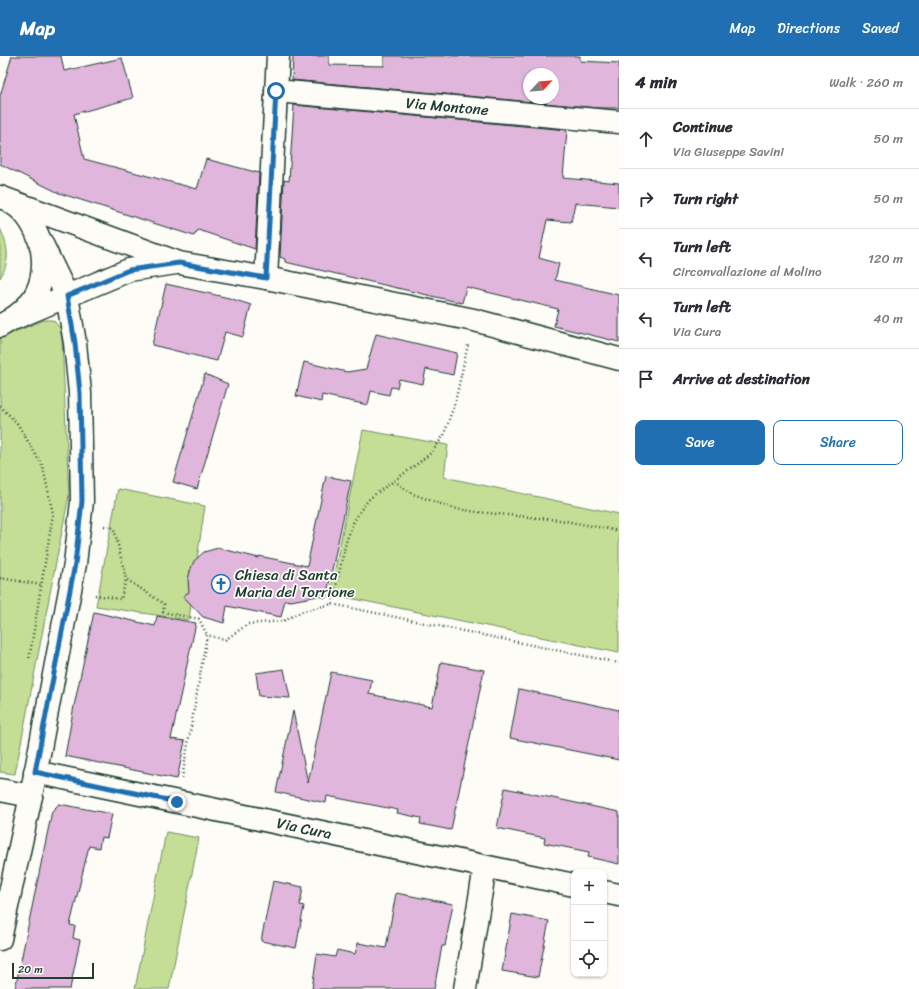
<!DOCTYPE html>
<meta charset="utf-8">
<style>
:root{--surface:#fff;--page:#f7f7f7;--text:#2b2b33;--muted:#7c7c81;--line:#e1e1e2;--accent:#1f6fb2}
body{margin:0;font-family:Sriracha,sans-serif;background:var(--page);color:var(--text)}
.controls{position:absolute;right:12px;bottom:12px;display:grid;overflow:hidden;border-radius:8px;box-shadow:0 1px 3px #0004}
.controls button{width:36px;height:36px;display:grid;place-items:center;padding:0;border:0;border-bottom:1px solid var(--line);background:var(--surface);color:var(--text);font:20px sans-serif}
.compass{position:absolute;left:523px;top:12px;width:36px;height:36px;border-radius:50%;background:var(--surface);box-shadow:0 1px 3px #0004;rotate:64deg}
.scale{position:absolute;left:12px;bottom:10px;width:82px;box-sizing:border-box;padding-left:4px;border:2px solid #1f3d34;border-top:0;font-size:11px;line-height:14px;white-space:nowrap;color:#1f3d34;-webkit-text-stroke:3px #fdfcf7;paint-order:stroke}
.stop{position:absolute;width:12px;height:12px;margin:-9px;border:3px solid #1f6fb2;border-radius:50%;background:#fff}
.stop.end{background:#1f6fb2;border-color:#fff;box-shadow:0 1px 4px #0008}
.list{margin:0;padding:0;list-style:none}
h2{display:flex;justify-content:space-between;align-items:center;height:52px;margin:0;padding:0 16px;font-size:17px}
h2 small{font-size:13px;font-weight:400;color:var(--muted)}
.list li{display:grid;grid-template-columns:26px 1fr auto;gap:12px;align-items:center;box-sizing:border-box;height:60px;padding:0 16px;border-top:1px solid var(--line)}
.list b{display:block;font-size:15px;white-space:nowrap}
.list p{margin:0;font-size:13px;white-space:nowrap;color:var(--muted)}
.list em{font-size:13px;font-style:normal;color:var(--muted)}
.actions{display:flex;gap:8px;padding:12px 16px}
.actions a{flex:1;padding:9px 0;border:1px solid var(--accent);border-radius:8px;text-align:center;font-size:14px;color:var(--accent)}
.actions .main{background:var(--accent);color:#fff}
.icon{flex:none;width:22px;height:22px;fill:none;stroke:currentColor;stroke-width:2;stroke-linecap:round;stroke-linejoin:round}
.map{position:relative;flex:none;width:619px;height:933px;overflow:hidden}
header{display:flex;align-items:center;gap:24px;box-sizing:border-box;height:56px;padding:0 20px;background:var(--accent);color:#fff}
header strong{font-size:19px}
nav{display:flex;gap:22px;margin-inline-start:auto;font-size:14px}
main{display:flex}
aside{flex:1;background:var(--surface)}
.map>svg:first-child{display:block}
</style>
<header>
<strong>Map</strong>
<nav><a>Map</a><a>Directions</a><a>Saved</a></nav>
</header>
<main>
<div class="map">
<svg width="619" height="933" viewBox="0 0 619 933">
<rect width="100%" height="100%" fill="#fdfcf7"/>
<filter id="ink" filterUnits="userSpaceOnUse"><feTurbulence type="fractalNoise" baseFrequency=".025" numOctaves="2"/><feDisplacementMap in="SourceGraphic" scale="8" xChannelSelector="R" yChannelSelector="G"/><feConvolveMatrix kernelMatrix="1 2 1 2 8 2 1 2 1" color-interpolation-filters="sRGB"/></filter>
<g filter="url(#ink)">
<path fill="#c4de95" stroke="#728e64" d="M0,172C8,190 11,204 0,222Z
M44,264H53L60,272L62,284L69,439L15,718L0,716V282Z
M363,374L448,389L444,421L619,458V597L330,538Z
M118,433L205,450L197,503C188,511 188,525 190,535L183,540L191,548L189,564L96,550Z
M166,776L199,782L169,933H135Z"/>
<path fill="#e0b6dc" stroke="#1f3d34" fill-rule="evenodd" d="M12,0H61L64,15L122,2L133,42L74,58L84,103L197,133L206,103L259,117L255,193L198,174L194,180L59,137L0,108V40Z
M293,0H329V9L384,10V0H580V5L619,7V52H598L292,24ZM529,18H553V42H529Z
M294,49L567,74L563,122L619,127V151L575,147L571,166L547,164L539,202L559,208L555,224L619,239V286L554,270L558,253L466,231L462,247L285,206V203L280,201L284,124L289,125Z
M166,228L229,242L251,249L243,281L225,276L217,305L152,289Z
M376,278L457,297L453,319L426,313L423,328L399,323L397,332L391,331L389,339L371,335L368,349L322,339L321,346L296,340L304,306L347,316L366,313Z
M205,318L228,328L197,433L173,426Z
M326,420L351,425L326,542L318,540L291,545L285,544L281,561L227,550L224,567L203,561L183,540L189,536L188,524L190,515L194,505L204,496L218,492L259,502V500L307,510Z
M94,556L155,570L157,560L196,567L171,683L185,685L177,723L65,700L74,650Z
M441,606L484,614L451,774L420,768L421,762L397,757L398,754L327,740L326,747L276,736L293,655L308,727L331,616L372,624L369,638L432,651Z
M284,613L290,642L259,640L256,617Z
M519,633L619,654V704L510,682Z
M505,732L619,756V808L588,801L589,796L544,787L545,782L497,772Z
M59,748L112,758L107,782L101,781L99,792L89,790L70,869L75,870L73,882L80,884L70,933H15L52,755Z
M273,825L303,831L300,849L304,850L296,892L261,885Z
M396,837L453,848L445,890H442L434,933H312L317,898L335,901L337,894L355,898L358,887L386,892Z
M512,858L549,865L538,921L502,915Z"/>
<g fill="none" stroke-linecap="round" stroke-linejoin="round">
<defs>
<g id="minor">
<path id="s1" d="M276,35L619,66"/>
<path d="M266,222L278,0"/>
<path id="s2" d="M35,716L574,829"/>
<path d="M0,734L31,740"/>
<path d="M604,836L619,839"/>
<path d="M465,933L485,811"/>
</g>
<path id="tertiary" d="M0,141L179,207L266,222L474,264L619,303
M15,262L129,214L176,207
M0,270C11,264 21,258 29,248C54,219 44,167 12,147
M0,883L31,740L70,534L75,508L82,445L80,337L75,287L67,240L40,184"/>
</defs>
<use href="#minor" stroke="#1f3d34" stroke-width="25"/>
<use href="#tertiary" stroke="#1f3d34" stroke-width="25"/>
<path stroke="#1f3d34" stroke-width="2.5" stroke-dasharray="1 3" stroke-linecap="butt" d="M0,350L17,367L43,411L53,458L29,604
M394,425L413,438L452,452L477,456L560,464L619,475
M104,470L114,472L126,523L164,548L163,556L199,563L207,579
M0,522L42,529
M95,539L121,543L126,523
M332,548L346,486L353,467L362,452L370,442L416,409L432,396L444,379L455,346L468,289
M182,722L207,579L225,584L248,568L283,565L303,555L332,548L619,607"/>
<use href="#minor" stroke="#fdfcf7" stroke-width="22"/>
<use href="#tertiary" stroke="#fdfcf7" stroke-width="22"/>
</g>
</g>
<g fill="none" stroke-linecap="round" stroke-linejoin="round" filter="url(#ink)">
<path stroke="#1f6fb2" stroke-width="5" d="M177,746L35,716L75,508L82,445L80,337L75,287L67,240L129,214L179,207L266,222L276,35"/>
</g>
<defs>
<symbol id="church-ring" viewBox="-11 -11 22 22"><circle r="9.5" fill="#fdfcf7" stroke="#1f6fb2" stroke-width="1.5"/><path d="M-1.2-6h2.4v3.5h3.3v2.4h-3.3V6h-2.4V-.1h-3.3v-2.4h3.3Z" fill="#1f6fb2"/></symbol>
</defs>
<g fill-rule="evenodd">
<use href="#church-ring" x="210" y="517" width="22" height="22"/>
</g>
<g text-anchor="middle" stroke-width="3.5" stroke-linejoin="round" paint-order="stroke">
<g font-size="15" fill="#1f3d34" stroke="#fdfcf7">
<text dy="5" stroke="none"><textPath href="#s1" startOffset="172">Via Montone</textPath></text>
<text dy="5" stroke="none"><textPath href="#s2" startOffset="275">Via Cura</textPath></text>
</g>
<g font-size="15" fill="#1f3d34" stroke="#fdfcf7" text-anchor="start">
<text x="235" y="524">Chiesa di Santa<tspan x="235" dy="17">Maria del Torrione</tspan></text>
</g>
</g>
</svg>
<div class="controls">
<button>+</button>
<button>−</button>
<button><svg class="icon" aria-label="locate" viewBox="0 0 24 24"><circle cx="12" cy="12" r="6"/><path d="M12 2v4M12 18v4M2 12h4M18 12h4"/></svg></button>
</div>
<svg class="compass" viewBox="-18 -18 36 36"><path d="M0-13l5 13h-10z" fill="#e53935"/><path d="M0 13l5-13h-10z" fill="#7c7c81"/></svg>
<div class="scale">20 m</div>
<div class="stop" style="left:276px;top:35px"></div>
<div class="stop end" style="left:177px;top:746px"></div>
</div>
<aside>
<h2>4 min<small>Walk · 260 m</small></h2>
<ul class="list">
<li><svg class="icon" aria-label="ahead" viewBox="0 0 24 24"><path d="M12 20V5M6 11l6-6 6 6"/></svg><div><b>Continue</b><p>Via Giuseppe Savini</p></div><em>50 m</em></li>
<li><svg class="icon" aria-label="right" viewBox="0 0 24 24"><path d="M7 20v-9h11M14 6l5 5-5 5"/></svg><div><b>Turn right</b></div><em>50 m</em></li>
<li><svg class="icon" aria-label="left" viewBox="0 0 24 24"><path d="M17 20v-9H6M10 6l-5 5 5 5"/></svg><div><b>Turn left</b><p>Circonvallazione al Molino</p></div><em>120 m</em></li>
<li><svg class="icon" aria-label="left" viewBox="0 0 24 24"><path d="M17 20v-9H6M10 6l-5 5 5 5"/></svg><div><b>Turn left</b><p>Via Cura</p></div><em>40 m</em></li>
<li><svg class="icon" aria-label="arrive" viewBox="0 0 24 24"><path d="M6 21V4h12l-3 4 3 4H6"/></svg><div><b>Arrive at destination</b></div></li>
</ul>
<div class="actions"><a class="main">Save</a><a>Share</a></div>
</aside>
</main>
